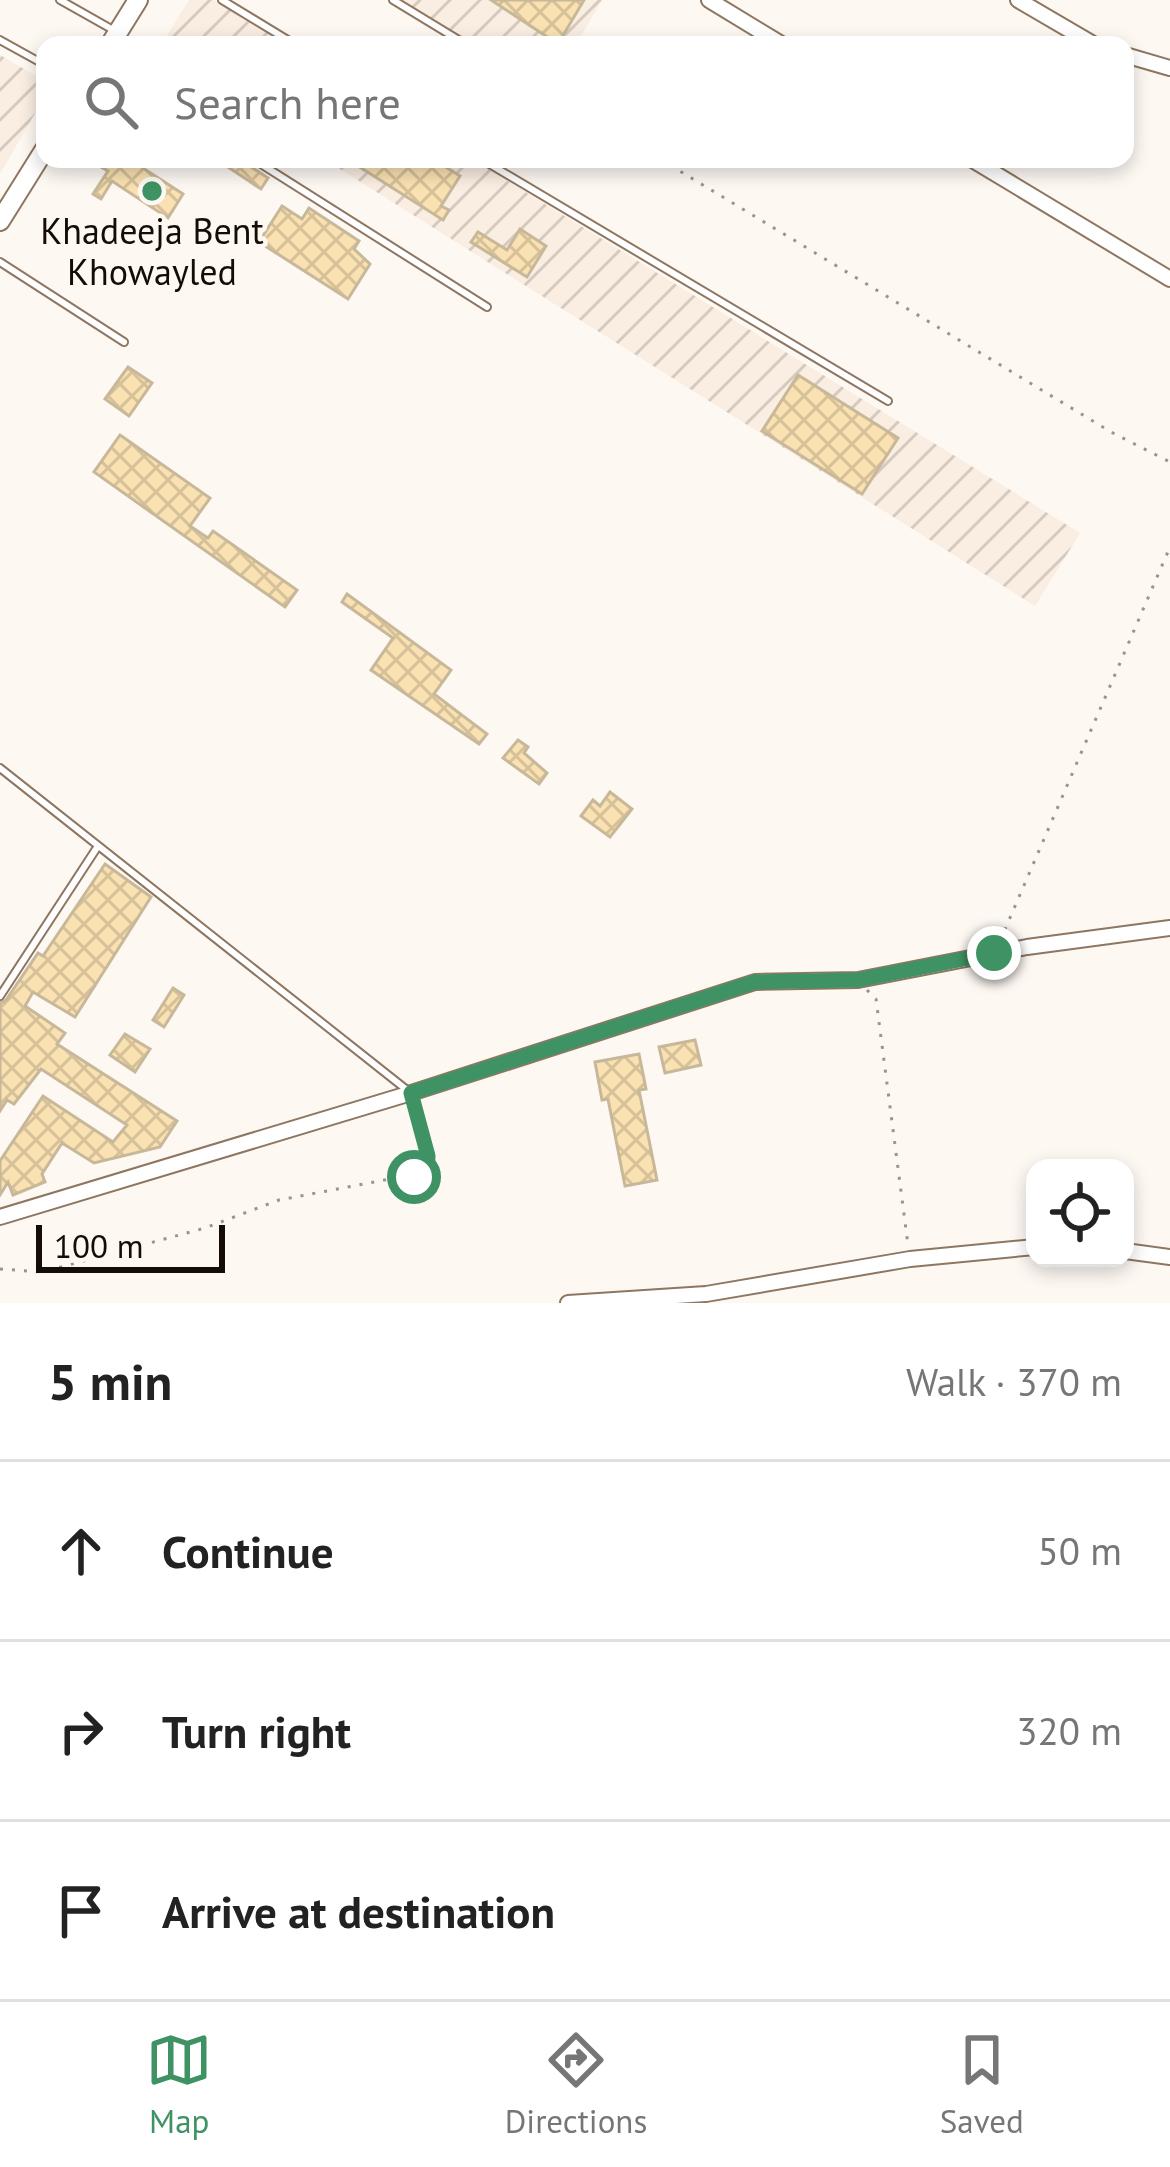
<!DOCTYPE html>
<meta charset="utf-8">
<style>
:root{--surface:#fff;--page:#f2f2f2;--text:#222;--muted:#767676;--line:#e0e0e0;--accent:#3f9264}
body{margin:0;font-family:"PT Sans",sans-serif;background:var(--page);color:var(--text)}
.controls{position:absolute;right:36px;bottom:36px;display:grid;overflow:hidden;border-radius:24px;box-shadow:0 6px 18px #0003}
.controls button{width:108px;height:108px;display:grid;place-items:center;padding:0;border:0;border-bottom:3px solid var(--line);background:var(--surface);color:var(--text);font:60px sans-serif}
.scale{position:absolute;left:36px;bottom:30px;width:189px;box-sizing:border-box;padding-left:12px;border:6px solid #150c05;border-top:0;font-size:33px;line-height:42px;white-space:nowrap;color:#150c05;-webkit-text-stroke:9px #fef8f3;paint-order:stroke}
.stop{position:absolute;width:36px;height:36px;margin:-27px;border:9px solid #3f9264;border-radius:50%;background:#fff}
.stop.end{background:#3f9264;border-color:#fff;box-shadow:0 3px 12px #0008}
.list{margin:0;padding:0;list-style:none}
h2{display:flex;justify-content:space-between;align-items:center;height:156px;margin:0;padding:0 48px;font-size:51px}
h2 small{font-size:39px;font-weight:400;color:var(--muted)}
.list li{display:grid;grid-template-columns:78px 1fr auto;gap:36px;align-items:center;box-sizing:border-box;height:180px;padding:0 48px;border-top:3px solid var(--line)}
.list b{display:block;font-size:45px;white-space:nowrap}
.list em{font-size:39px;font-style:normal;color:var(--muted)}
.icon{flex:none;width:66px;height:66px;fill:none;stroke:currentColor;stroke-width:2;stroke-linecap:round;stroke-linejoin:round}
.map{position:relative;flex:none;width:1170px;height:1303px;overflow:hidden}
.search{position:absolute;background:var(--surface);box-shadow:0 6px 18px #0003;left:36px;right:36px;top:36px;height:132px;display:flex;align-items:center;gap:30px;box-sizing:border-box;padding:0 42px;border-radius:24px;color:var(--muted);font-size:45px}
.sheet{height:696px;background:var(--surface)}
nav{display:flex;justify-content:space-around;align-items:center;box-sizing:border-box;height:168px;border-top:3px solid var(--line);background:var(--surface);font-size:33px;color:var(--muted)}
nav a{display:grid;justify-items:center;gap:6px}
nav .on{color:var(--accent)}
.map>svg:first-child{display:block}
</style>
<div class="map">
<svg width="1170" height="1303" viewBox="0 0 1170 1303">
<defs>
<pattern id="industrial-furrows" width="10" height="10" patternUnits="userSpaceOnUse" patternTransform="scale(3)"><rect width="10" height="10" fill="#faede1"/><path d="M-1 1l2-2M0 10L10 0M9 11l2-2" fill="none" stroke="#d5cac0"/></pattern>
<pattern id="building-cross-hatch" width="8" height="8" patternUnits="userSpaceOnUse" patternTransform="scale(3)"><rect width="8" height="8" fill="#fae1b2"/><path d="M0 0l8 8M0 8l8-8" fill="none" stroke="#d5c098"/></pattern>
</defs>
<rect width="100%" height="100%" fill="#fef8f3"/>
<path fill="url(#industrial-furrows)" d="M189,0H214L287,45H161Z
M398,0H602L576,45H476Z
M0,55L45,81V96L0,174Z
M324,159H472L1080,533L1035,606Z"/>
<path fill="url(#building-cross-hatch)" stroke="#c8b89a" stroke-width="3" d="M491,0H584L558,44Z
M87,159H129L183,194L168,218L112,181L101,199L93,194L108,171Z
M216,159H239L268,178L261,189Z
M347,159H433L460,176L441,206L449,210L443,220Z
M282,206L302,219L309,208L359,241L354,249L370,264L348,299L259,242Z
M520,229L546,246L527,277L471,242L478,232L507,250Z
M128,367L152,383L129,416L105,399Z
M798,375L898,438L862,494L762,431Z
M120,435L210,498L190,526L208,538L213,531L297,590L285,607L94,472Z
M347,594L451,670L434,694L487,734L479,744L371,670L393,638L342,602Z
M518,740L528,747L524,753L547,773L539,784L503,758Z
M610,792L632,809L610,837L581,816L593,800L600,806Z
M105,864L151,897L75,1017L33,992L25,1006L65,1033L57,1044L177,1121L160,1147L94,1163L62,1143L42,1174L45,1182L13,1195L8,1182L0,1195V1161L43,1096L113,1142L127,1125L41,1069L14,1104L7,1100L0,1111V1003L6,1000L38,953L43,956Z
M173,988L184,995L164,1027L153,1020Z
M125,1034L150,1049L135,1072L110,1055Z
M695,1040L701,1065L665,1073L659,1047Z
M639,1054L646,1089L639,1090L657,1180L625,1186L608,1099L602,1100L595,1062Z"/>
<g fill="none" stroke-linecap="round" stroke-linejoin="round">
<defs>
<path id="lane" d="M60,0L115,31
M222,0L296,45
M393,0L467,45
M0,40L45,65
M253,159L487,307
M481,159L888,401
M0,262L124,342
M0,768L407,1090
M0,996L98,846"/>
<path id="street" d="M709,0L783,45
M1018,0L1095,45
M1125,55L1170,68
M971,159L1170,279
M0,1217L411,1093L755,982L858,980L1027,947L1170,928
M1125,1251L1170,1257
M568,1303L706,1294L910,1259L1035,1247"/>
<path id="secondary" d="M110,45L138,0
M0,221L45,149"/>
</defs>
<use href="#lane" stroke="#8e7660" stroke-width="10"/>
<use href="#street" stroke="#8e7660" stroke-width="18"/>
<use href="#secondary" stroke="#8e7660" stroke-width="22"/>
<path stroke="#9b948e" stroke-width="3" stroke-dasharray="3 9" stroke-linecap="butt" d="M660,159L1111,432L1170,462
M1000,941L1170,547
M867,990L876,999L908,1245
M0,1269L43,1272L205,1228L279,1200L427,1172L428,1156L414,1107"/>
<use href="#lane" stroke="#fff" stroke-width="6"/>
<use href="#street" stroke="#fff" stroke-width="14"/>
<use href="#secondary" stroke="#fff" stroke-width="18"/>
</g>
<g fill="none" stroke-linecap="round" stroke-linejoin="round">
<path stroke="#3f9264" stroke-width="15" d="M414,1177L427,1172L428,1156L411,1093L755,982L858,980L994,953"/>
</g>
<circle fill="#3f9264" stroke="#fef8f3" stroke-width="4.5" cx="152" cy="191" r="12"/>
<g text-anchor="middle" stroke-width="9" stroke-linejoin="round" paint-order="stroke">
<g font-size="36" fill="#150c05" stroke="#fef8f3">
<text x="152" y="244">Khadeeja Bent<tspan x="152" dy="41">Khowayled</tspan></text>
</g>
</g>
</svg>
<div class="controls">
<button><svg class="icon" aria-label="locate" viewBox="0 0 24 24"><circle cx="12" cy="12" r="6"/><path d="M12 2v4M12 18v4M2 12h4M18 12h4"/></svg></button>
</div>
<div class="scale">100 m</div>
<div class="stop" style="left:414px;top:1177px"></div>
<div class="stop end" style="left:994px;top:953px"></div>
<div class="search"><svg class="icon" aria-label="search" viewBox="0 0 24 24"><circle cx="10" cy="10" r="6"/><path d="M15 15l6 6"/></svg>Search here</div>
</div>
<section class="sheet">
<h2>5 min<small>Walk · 370 m</small></h2>
<ul class="list">
<li><svg class="icon" aria-label="ahead" viewBox="0 0 24 24"><path d="M12 20V5M6 11l6-6 6 6"/></svg><div><b>Continue</b></div><em>50 m</em></li>
<li><svg class="icon" aria-label="right" viewBox="0 0 24 24"><path d="M7 20v-9h11M14 6l5 5-5 5"/></svg><div><b>Turn right</b></div><em>320 m</em></li>
<li><svg class="icon" aria-label="arrive" viewBox="0 0 24 24"><path d="M6 21V4h12l-3 4 3 4H6"/></svg><div><b>Arrive at destination</b></div></li>
</ul>
</section>
<nav>
<a class="on"><svg class="icon" aria-label="map" viewBox="0 0 24 24"><path d="M3 6l6-2 6 2 6-2v14l-6 2-6-2-6 2zM9 4v14M15 6v14"/></svg>Map</a>
<a><svg class="icon" aria-label="directions" viewBox="0 0 24 24"><path d="M12 3l9 9-9 9-9-9zM9 14v-3h6M13 9l2 2-2 2"/></svg>Directions</a>
<a><svg class="icon" aria-label="saved" viewBox="0 0 24 24"><path d="M7 4h10v16l-5-4-5 4z"/></svg>Saved</a>
</nav>
